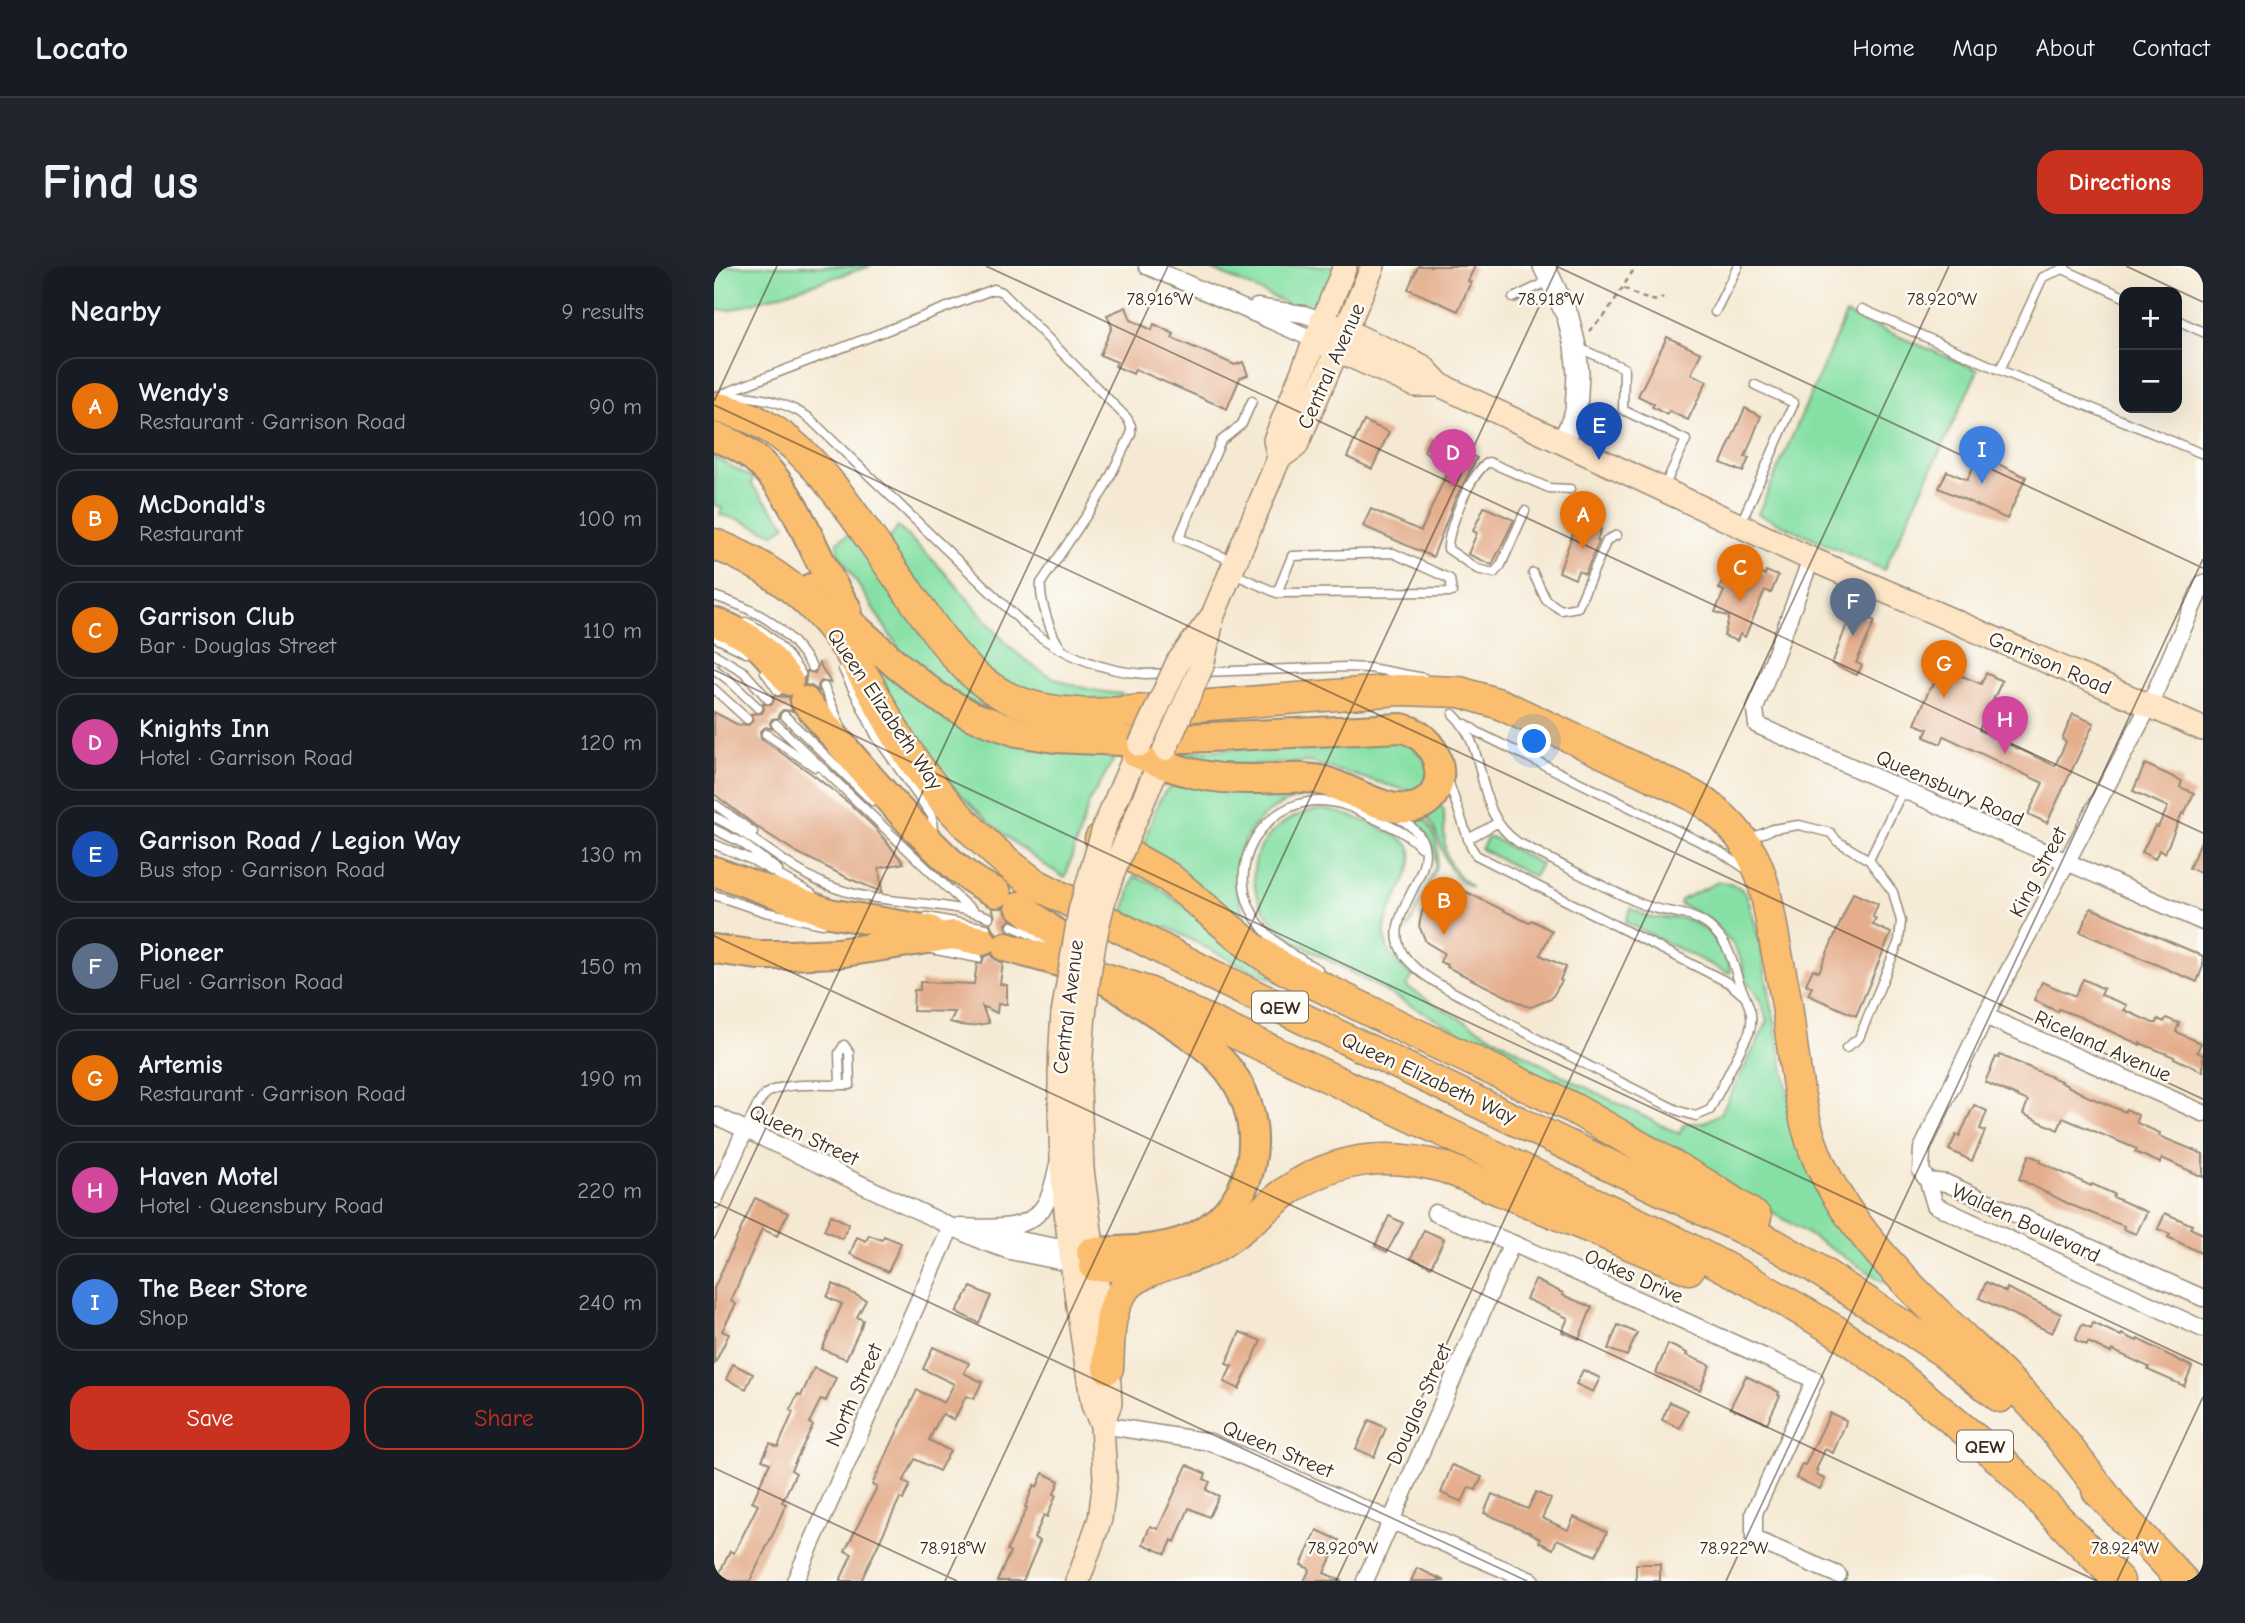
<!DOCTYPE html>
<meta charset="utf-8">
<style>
:root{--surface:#171b24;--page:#20242c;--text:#f1f3f6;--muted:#9ea1a6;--line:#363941;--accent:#c8321e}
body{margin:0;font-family:"Comic Neue",sans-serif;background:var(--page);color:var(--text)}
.controls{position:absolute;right:21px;top:21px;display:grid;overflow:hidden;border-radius:14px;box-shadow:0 7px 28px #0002}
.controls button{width:63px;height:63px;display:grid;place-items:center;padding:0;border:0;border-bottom:2px solid var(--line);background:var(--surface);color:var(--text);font:35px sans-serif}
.you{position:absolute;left:821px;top:476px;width:24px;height:24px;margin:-18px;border:5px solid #fff;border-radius:50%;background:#1a73e8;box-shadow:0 0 0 10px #1a73e833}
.badge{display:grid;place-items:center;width:46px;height:46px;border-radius:50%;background:var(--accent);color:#fff;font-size:23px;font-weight:700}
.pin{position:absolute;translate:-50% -58px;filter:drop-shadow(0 2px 4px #0008)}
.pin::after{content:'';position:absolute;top:37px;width:24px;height:21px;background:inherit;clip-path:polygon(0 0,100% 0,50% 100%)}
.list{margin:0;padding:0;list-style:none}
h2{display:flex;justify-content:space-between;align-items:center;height:91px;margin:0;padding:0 28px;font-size:30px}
h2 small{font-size:23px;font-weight:400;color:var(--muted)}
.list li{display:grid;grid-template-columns:46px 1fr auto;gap:21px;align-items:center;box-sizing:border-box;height:98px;margin:0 14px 14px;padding:0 14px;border:2px solid var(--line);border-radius:21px}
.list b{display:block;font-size:26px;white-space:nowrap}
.list p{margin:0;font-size:23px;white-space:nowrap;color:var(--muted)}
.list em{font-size:23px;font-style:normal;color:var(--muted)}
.actions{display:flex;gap:14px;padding:21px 28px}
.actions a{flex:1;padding:16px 0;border:2px solid var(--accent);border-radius:21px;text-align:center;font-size:24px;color:var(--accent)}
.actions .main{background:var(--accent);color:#fff}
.map{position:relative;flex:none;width:1489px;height:1315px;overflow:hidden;border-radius:21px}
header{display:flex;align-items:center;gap:42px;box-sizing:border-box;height:98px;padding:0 35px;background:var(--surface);border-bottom:2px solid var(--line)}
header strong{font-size:33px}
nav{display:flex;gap:38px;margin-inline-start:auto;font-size:24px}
.intro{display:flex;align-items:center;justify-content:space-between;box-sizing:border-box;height:168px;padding:0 42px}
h1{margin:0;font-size:49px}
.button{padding:18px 32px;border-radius:21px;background:var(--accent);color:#fff;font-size:24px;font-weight:700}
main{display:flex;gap:42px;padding:0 42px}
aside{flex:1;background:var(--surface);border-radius:21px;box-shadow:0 7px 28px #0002}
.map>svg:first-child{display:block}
</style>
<header>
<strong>Locato</strong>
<nav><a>Home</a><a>Map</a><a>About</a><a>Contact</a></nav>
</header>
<div class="intro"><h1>Find us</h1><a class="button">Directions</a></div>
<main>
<aside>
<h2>Nearby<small>9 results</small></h2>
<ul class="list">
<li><span class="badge" style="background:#e8710a">A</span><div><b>Wendy's</b><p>Restaurant · Garrison Road</p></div><em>90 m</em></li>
<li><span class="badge" style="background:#e8710a">B</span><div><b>McDonald's</b><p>Restaurant</p></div><em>100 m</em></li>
<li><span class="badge" style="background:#e8710a">C</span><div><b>Garrison Club</b><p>Bar · Douglas Street</p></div><em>110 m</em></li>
<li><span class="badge" style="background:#d1479c">D</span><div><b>Knights Inn</b><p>Hotel · Garrison Road</p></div><em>120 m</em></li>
<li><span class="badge" style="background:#1a4fb4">E</span><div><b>Garrison Road / Legion Way</b><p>Bus stop · Garrison Road</p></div><em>130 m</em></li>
<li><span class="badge" style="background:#5c6f8a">F</span><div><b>Pioneer</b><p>Fuel · Garrison Road</p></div><em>150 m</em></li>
<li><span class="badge" style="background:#e8710a">G</span><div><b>Artemis</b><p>Restaurant · Garrison Road</p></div><em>190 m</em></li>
<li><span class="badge" style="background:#d1479c">H</span><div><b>Haven Motel</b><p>Hotel · Queensbury Road</p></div><em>220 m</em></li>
<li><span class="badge" style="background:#3f7fe0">I</span><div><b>The Beer Store</b><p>Shop</p></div><em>240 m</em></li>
</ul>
<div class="actions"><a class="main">Save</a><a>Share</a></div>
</aside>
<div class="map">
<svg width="1489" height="1315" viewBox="0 0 1489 1315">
<rect width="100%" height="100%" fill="#fdfcf7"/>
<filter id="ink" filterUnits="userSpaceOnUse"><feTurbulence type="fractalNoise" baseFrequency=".0143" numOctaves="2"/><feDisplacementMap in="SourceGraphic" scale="14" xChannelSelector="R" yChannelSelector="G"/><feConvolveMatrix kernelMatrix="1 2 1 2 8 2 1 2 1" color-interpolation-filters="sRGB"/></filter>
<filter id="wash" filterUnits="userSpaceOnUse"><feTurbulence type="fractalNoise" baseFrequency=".00686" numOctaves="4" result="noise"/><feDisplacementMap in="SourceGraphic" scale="28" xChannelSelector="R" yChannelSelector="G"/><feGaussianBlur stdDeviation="1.57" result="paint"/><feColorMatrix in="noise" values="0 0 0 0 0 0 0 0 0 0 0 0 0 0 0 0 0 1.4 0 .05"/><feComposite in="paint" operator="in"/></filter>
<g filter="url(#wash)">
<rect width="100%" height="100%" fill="#f5e9d3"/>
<path fill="#86e0a5" stroke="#608562" stroke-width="2" d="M0,0H157L16,44H0Z
M491,0H631L602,51Z
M1132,48L1264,104L1170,304L1044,248Z
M0,191L39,212L37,218L72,259L60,268L24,253L6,249L8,241L0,239Z
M184,261C201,277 218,292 234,310C292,375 313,421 409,428L410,435L322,430L265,401L172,277Z
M135,268L318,458L244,432L188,388L124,287L123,276Z
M169,405L190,422L406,483L376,534L351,612C303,582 261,548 225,504C201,475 183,440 164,408Z
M689,472L718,500L705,528L595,496L532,499L476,496L467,486Z
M463,517L603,523L602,529C531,534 499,610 542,666L432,581C430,570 444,532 452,525C455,521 458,521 463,520Z
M726,539L730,544C731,583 726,597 758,621C724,607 732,574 712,548Z
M609,543C630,546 683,565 696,581C709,620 631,663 699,710L692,720L724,740L853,812L965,868L971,857H989L1007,847L1054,755L1046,735L1032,713L1027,694L1018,677L996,654L966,638L967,634L1004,616L1016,617L1026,622L1033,629L1045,672L1075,832L1175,1013L1171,1017L1156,1007L958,883L578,674C565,663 553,652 546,636C524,589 563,547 609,543Z
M709,550C733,581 724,601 708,634C703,644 698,655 693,664L721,602C723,581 716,567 699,555Z
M777,571L827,598L820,611L767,583L773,572Z
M420,610L439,617L570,718L528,700L452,661L450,663L410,646Z
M917,642C924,646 931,651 938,652C947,653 957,650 966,652C992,656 1013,682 1017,706L1013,707L911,656Z"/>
<g id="blocks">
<path fill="#e4ae8d" d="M704,0H761L754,15L757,16L744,45L694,23Z
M412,41L417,54L438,64L440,58L460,68L458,72L521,99L529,96L534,109L526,112L513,143L421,103L419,108L401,100L403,96L386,89L398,61L393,49Z
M953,71L987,87L977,108L993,115L974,154L955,145L953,149L938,141L940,138L924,130Z
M1031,142L1047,150L1031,191L1035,192L1029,206L1007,197Z
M650,155L675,166L658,203L633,191Z
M716,171L763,192L741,233L719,291L649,260L657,243L707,265L737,198L710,186Z
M1265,189L1312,211L1293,253L1225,222L1233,205L1253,214Z
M770,241L800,254L778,299L754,288L763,267L759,265Z
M864,253L887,263L883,274L885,275L871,308L864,305L861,313L845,306Z
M1017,295L1051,309L1052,305L1064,310L1057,327L1051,324L1031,371L1026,368L1023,375L1010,370L1015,351L1001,346L1010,325L1005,323Z
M1138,345L1161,355L1142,397L1148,399L1143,409L1118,398Z
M105,397L117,417L107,415L104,420L105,425L97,420L91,419L93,405L101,407Z
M1229,402L1267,418L1272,407L1288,415L1265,464L1341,500L1352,476L1348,473L1359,448L1380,457L1333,557L1314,548L1329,517L1230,470L1227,478L1210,471L1214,463L1201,458L1216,422H1218L1226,403Z
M59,430L75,431L78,445L69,444L65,448V452L58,453L56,457L58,463L52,461L46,465L47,473L98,508L136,538L161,562L190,597L165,602L168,626L136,613L82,586L43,561L0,528V446L26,460L28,458L34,459L39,455L37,448L48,447L50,443L49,438H58L60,434Z
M1431,498L1468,515L1466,521L1480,527L1470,548L1468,547L1451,587L1445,584L1441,593L1428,586L1441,560L1444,561L1454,541L1419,525Z
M1489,571V608L1475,602Z
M724,612L815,657L818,654L838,665L826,689L852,701L846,714L848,715L837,733L817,741L812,740L733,701L734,699L726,696L730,687L712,676L705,660L708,646Z
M1139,627L1164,638L1159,651L1162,653L1159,659L1177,667L1142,750L1094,729L1098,721L1092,718L1099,703L1105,706Z
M278,642H290L297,654L292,658L294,665L283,668L278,662L276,657L281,650Z
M1377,642L1489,690V700L1483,716L1366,666Z
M277,688L281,693L289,697L286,718L293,719V738H284L283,747L268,740L275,757L256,760L246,759L236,756L241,746L199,745L200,724H206V716L260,718L263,698L268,697L270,691Z
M1369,713L1390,723L1387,729L1413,739L1410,744L1439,757H1443L1444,753L1450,756L1452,752L1465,757L1462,766L1487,777L1483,786L1489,789V806L1460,792V791L1426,777V779L1366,751L1345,743L1344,746L1320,734L1328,716L1361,730Z
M1286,789L1347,815L1346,816L1373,830L1411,846L1412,843L1424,849L1423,857L1446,867L1445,870L1489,888V911L1448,892L1446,897L1421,886L1423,883L1349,852L1344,864L1309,848L1314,835L1271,816L1282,791L1285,792Z
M1260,839L1273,845L1266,863L1271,865L1258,895L1235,884L1242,869L1245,871Z
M1315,889L1327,894L1326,896L1377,920L1378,918L1400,928L1399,931L1433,946L1422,968L1409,963L1410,960L1357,939L1305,913Z
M41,932L74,947L63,970L48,963L17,1035L22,1038L8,1065L15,1068L0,1099V1022Z
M1451,947L1478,959L1476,962L1489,968V988L1454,971L1456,968L1444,963Z
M117,949L135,958L128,973L110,964Z
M675,950L689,957L673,986L661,980Z
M710,964L730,973L717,1001L697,992Z
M155,969L168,974L170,970L187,977L174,1006L136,988L143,971L152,975Z
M821,1014L849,1027L848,1029L878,1041L865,1073L848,1066L854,1052L812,1033Z
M1272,1016L1292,1026L1293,1022L1347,1048L1338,1067L1265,1032Z
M119,1018L152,1034L143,1051L149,1054L147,1061L132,1093L108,1083L128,1038L113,1031Z
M257,1021L277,1030L265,1057L242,1046Z
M1379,1057L1407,1070L1408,1068L1423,1075L1424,1073L1478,1101L1470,1120L1434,1104L1435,1101L1398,1084L1397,1087L1374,1076L1373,1079L1361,1074L1368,1058L1377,1062Z
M904,1059L923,1067L913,1090L894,1083Z
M526,1066L547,1075L525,1123L510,1116L518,1100L512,1098Z
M954,1078L973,1087L972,1089L996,1099L986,1124L942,1107Z
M219,1081L255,1097L250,1107L268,1116L260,1133L252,1130L240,1154L229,1148L226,1151L215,1174L236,1185L225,1205L201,1193L189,1216L196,1219L189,1234L186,1232L147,1315H126L138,1288L131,1285L163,1221L158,1219L203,1124L230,1137L240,1118L209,1103Z
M19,1098L39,1108L32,1123L12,1113Z
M100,1102L122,1112L112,1135L107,1133L95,1157L99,1159L77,1204L82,1207L68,1236L72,1238L59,1268L36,1315H2L16,1285L20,1287L44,1239L38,1236L56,1197L48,1194L56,1177L64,1181L79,1146L76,1144L84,1128L87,1130Z
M869,1104L886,1112L879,1126L862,1118Z
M1032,1110L1065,1126L1064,1129L1066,1130L1053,1157L1016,1142Z
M956,1136L974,1144L966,1162L948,1154Z
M1116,1147L1132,1154L1131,1159L1119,1187L1111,1183L1102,1204L1104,1205L1102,1209L1111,1213L1106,1223L1082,1212L1088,1198L1091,1199Z
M655,1154L672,1162L660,1191L642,1183Z
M473,1199L492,1208L490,1213L496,1216L492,1224L505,1230L495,1251L475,1242L461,1276L458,1274L452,1288L429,1278L436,1260L444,1263Z
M738,1199L768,1211L762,1224L755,1221L748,1236L727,1227Z
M329,1207L345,1215L340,1228L342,1229L333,1251L330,1249L320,1272L326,1275L315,1301L309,1315H283L296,1286L293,1284L313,1242L311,1241L320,1219L323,1221Z
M822,1226L837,1233L828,1252L854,1264L860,1251L893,1266L882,1290L843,1273L839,1283L825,1276L826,1273L815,1266L770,1247L778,1228L814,1243Z
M603,1264L625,1274L610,1307L628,1315H590L596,1303L587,1299Z
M922,1298H946V1315H922Z
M703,1302L731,1315H697Z"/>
</g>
</g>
<g filter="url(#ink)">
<use href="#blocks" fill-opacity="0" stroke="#988a78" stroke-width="2"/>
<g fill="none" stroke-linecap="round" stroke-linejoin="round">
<defs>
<path id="service" d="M1351,0L1349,3L1329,11L1286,104L1489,188
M1349,3L1410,31
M799,32L835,15
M1148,43L1286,104
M1001,46L1024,0
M1463,54L1489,66
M865,82L910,102L909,144L972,174L950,221
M11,127L280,23L288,26L413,152L417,160V168L389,225L327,317C325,332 337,370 347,382
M5,130C37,128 67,134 94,151L314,362C349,389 387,405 431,408L632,401L656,402L710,412
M811,245L787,299L780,307L763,303L734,283C733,264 757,205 775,196L835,222L856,223
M1027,257L1080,137L1041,119
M519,295L465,272L507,175L528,158L538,135
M819,307L832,334L847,344L864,341L893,274L903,269
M520,308L563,327L738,326L736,313L679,287L578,290L563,327
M0,330C46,345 72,360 98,401
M32,356C58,368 71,385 87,408
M0,371L32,387
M0,388L30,406L54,433
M0,403L16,415L44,442
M129,403L162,470L218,550L219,568
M51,406L64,425
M110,421L127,461
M0,423L33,453
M71,450L158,535
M62,458L247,635L259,644
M752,458L765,467L1005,585L1035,605
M52,468L101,501
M734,514L757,581L762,589L1015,717L1029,729
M2,539L39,566
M0,551C43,570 77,607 121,622C170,640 226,633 275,651
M684,552C757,591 654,645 692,692C708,712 736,724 758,736C826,776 895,811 965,845L982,850L996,844L1035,767C1042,747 1032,735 1025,716C1017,693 1016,678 996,661C974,643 949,648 925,637C884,619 845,597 805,577C757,546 778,485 739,448
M0,563L28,577L64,604
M754,573L783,557
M1035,573L1059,563L1085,559L1117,567L1123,575L1155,594L1179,626L1187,655L1185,675L1145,772L1132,782
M0,578L38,594L98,628
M1155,594L1189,524
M0,629L51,646L109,658
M213,651L272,662
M298,660L334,676
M217,683L264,692
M604,703C578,689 550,672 537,644C511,591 558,526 617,536C633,538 647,546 661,553C678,561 694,567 706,581
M31,864C37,853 42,838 50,830C64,814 115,820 136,819L135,786L130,779L125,787L126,819"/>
<path id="minor" d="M433,0L601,74
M543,41L589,48L608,54
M1097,293L1041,443L1043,459L1489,656
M1489,317L1435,440L1271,750L1208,883L1207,905L1214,915L1221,939L1489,1063
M1271,750L1489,847
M0,849L270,976L296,985L365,999
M1214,915L1232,917L1489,1032
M0,934L31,864
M721,947L798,977L1101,1114L1040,1247V1273L1124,1309
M243,961C274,961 316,969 333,935C339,924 341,910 344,898
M273,968L364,985
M388,1159L496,1176L817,1315
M81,1315L237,961
M651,1315L798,977"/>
<path id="tertiary" d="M830,0L854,51L861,80L864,107L862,146L849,177"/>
<path id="secondary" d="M608,54L708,100L726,119L1097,293L1489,463
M612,79L701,119H726
M565,192L582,180L659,0
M499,349L565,192L561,174L631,0
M391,559L426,479
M413,573L451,483
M349,748C338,883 358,1006 379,1139L388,1159L391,1213L386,1253L364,1315
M369,760L365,823L368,903L394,1102L396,1137L388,1159"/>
<path id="trunk" d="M0,171C78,192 92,284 133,343
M97,322L183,399L222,430L258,450L303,466L341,472L407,475L688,462C732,472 740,535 696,542C671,546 635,522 610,515C587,509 564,513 541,513C494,514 465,506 422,487
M0,356C40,370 50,383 75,415
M91,435C127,479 164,523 204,564C231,591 248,611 283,627
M0,605L115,647L216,664
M306,640L366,686
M292,681C323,690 355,697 384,710C399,717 414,729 429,738C455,756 484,771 506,794C557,846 549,935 482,970C450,986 412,984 377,986
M0,683L44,689H75L124,687L239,669L268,675"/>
<path id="motorway" d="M0,141C72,153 113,211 152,266C171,293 189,319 208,345C230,377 253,410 289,429C318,444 350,447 382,448L685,424L746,426L786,438L970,525C1000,540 1022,560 1038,589C1051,613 1054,640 1059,666C1063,690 1069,715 1073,739C1079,784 1083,831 1097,875C1130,975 1240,1059 1313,1133C1343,1164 1369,1202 1396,1236
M0,278C54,299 99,332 132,381C154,413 170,450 191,482C225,533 270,581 320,617L494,707L1060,978L1098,1000L1231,1087L1286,1131
M386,573L454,611L539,682L571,703L696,765L859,842L993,919L1042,951
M387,711L434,726L961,975L1029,1011L1121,1064L1180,1106L1288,1195L1405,1315
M380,1000H426L446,997
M394,1102C396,1076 393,1047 409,1025C429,999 468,998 495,984C524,969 548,943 575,924C624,890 676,886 732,902L975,1003
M1383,1224L1469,1315"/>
</defs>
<use href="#service" stroke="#988a78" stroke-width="11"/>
<use href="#minor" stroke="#988a78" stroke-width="19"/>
<use href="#tertiary" stroke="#988a78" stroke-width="24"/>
<use href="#secondary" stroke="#988a78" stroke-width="26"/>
<use href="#trunk" stroke="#988a78" stroke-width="32"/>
<use href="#motorway" stroke="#988a78" stroke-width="33"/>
<path stroke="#988a78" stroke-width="2.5" stroke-dasharray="5 5" stroke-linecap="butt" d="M910,22L926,31L943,35L949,31
M875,65L892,48L922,0"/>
<use href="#service" stroke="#fff" stroke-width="8"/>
<use href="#minor" stroke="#fff" stroke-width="16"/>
<use href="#tertiary" stroke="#fff" stroke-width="21"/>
<use href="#secondary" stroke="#fde5c5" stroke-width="23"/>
<use href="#trunk" stroke="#fabe6e" stroke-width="28"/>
<use href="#motorway" stroke="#fabe6e" stroke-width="30"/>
<defs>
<path id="secondary-bridge" d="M426,479L464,396L499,349
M451,483L488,400L497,359
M349,748L366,645L391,559
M369,760C373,716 379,672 391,630C397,610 405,592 413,573"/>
</defs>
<use href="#secondary-bridge" stroke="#988a78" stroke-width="26" stroke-linecap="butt"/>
<use href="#secondary-bridge" stroke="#fde5c5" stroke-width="23"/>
</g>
</g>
<path fill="none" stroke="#3b2a1e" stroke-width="2" stroke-opacity="0.45" d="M272,0L1489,567M842,0L1489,302M1412,0L1489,36M0,135L63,0M0,139L1489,833M0,404L1489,1099M0,670L1383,1315M0,936L813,1315M0,973L454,0M0,1202L243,1315M231,1315L844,0M622,1315L1235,0M1012,1315L1489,293M1403,1315L1489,1131"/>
<g text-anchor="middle" stroke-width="5" stroke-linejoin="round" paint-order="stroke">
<g fill="#fdfcf7" stroke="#75695f" stroke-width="2">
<rect x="538" y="725.5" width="56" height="31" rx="5"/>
<rect x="1243" y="1164.5" width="56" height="31" rx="5"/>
</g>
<g font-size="19" font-weight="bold" fill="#3b2a1e">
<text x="566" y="748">QEW</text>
<text x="1271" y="1187">QEW</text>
</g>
<g font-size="21" fill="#3b2a1e" stroke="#fdfcf7">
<text transform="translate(617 100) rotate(-66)" y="7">Central Avenue</text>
<text transform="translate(1336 397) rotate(23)" y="7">Garrison Road</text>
<text transform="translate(171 443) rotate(56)" y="7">Queen Elizabeth Way</text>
<text transform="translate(1236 522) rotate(24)" y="7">Queensbury Road</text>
<text transform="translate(1324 606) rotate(-62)" y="7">King Street</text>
<text transform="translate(354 741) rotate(-83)" y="7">Central Avenue</text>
<text transform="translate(1389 780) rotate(24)" y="7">Riceland Avenue</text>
<text transform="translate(715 812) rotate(25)" y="7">Queen Elizabeth Way</text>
<text transform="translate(90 869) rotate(25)" y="7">Queen Street</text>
<text transform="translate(1312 957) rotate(25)" y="7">Walden Boulevard</text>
<text transform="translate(920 1010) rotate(24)" y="7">Oakes Drive</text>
<text transform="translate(140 1129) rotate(-66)" y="7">North Street</text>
<text transform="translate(705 1138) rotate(-66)" y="7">Douglas Street</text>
<text transform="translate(564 1183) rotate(23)" y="7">Queen Street</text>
</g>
</g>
<g font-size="18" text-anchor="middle" fill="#3b2a1e" stroke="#fdfcf7" stroke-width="5" stroke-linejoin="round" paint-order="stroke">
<text x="837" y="39">78.918°W</text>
<text x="1228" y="39">78.920°W</text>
<text x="446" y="39">78.916°W</text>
<text x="239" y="1288">78.918°W</text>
<text x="629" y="1288">78.920°W</text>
<text x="1020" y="1288">78.922°W</text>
<text x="1411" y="1288">78.924°W</text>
</g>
</svg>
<div class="controls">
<button>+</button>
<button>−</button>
</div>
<div class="you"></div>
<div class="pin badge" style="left:869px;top:283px;background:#e8710a">A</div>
<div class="pin badge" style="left:730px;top:669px;background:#e8710a">B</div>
<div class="pin badge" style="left:1026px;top:336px;background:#e8710a">C</div>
<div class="pin badge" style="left:739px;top:221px;background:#d1479c">D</div>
<div class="pin badge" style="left:885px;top:194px;background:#1a4fb4">E</div>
<div class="pin badge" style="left:1139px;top:370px;background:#5c6f8a">F</div>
<div class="pin badge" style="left:1230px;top:432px;background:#e8710a">G</div>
<div class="pin badge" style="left:1291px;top:488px;background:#d1479c">H</div>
<div class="pin badge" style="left:1268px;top:218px;background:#3f7fe0">I</div>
</div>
</main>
